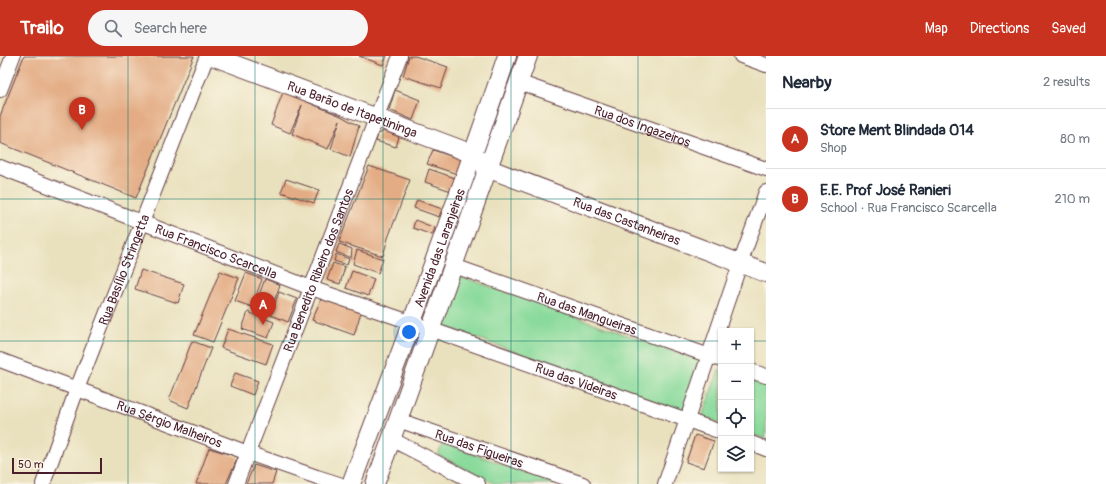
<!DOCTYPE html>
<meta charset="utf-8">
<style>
:root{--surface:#fff;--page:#f6f6f7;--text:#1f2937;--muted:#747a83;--line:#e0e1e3;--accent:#c8321e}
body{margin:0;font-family:Pangolin,sans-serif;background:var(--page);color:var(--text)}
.controls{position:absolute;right:12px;bottom:12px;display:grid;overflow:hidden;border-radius:0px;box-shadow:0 1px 3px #0004}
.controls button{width:36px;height:36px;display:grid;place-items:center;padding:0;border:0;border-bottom:1px solid var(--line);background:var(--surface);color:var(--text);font:20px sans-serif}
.scale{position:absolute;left:12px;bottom:10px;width:90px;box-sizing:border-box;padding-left:4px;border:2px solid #4a1f2b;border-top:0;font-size:11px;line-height:14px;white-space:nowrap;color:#4a1f2b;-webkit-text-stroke:3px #fcf5e5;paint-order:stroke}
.you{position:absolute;left:409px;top:276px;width:14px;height:14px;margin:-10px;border:3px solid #fff;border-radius:50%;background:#1a73e8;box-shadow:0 0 0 6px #1a73e833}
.badge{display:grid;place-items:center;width:26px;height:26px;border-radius:50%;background:var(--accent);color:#fff;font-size:13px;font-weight:700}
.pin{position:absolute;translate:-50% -33px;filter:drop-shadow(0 1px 2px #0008)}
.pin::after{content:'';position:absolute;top:21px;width:14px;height:12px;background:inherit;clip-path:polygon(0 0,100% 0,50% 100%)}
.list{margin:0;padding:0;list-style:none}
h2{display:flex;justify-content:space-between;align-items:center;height:52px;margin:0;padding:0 16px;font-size:17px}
h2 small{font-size:13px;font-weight:400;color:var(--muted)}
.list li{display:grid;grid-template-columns:26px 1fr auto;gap:12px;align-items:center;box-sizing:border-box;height:60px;padding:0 16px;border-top:1px solid var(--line)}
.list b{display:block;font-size:15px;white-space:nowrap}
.list p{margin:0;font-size:13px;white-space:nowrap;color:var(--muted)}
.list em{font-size:13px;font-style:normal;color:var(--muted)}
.icon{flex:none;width:22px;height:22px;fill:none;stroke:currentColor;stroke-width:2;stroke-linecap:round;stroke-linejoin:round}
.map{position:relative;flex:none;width:766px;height:428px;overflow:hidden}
header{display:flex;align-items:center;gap:24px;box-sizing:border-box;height:56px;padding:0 20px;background:var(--accent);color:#fff}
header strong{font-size:19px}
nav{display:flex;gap:22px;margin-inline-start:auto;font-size:14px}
.search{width:280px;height:36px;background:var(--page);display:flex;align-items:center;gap:10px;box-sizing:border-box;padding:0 14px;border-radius:22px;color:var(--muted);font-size:15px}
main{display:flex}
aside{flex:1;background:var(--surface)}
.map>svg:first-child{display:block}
</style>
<header>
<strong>Trailo</strong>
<div class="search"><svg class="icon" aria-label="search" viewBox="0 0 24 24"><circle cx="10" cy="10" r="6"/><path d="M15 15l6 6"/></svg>Search here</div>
<nav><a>Map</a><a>Directions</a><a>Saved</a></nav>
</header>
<main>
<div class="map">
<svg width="766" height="428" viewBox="0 0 766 428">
<rect width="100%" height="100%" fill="#fcf5e5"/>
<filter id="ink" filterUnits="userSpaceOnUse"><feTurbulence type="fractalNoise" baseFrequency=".025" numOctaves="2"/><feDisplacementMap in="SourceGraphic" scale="8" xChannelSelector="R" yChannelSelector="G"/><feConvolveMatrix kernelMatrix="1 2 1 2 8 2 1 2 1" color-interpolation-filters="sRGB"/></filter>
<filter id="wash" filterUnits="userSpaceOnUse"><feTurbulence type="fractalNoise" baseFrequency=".012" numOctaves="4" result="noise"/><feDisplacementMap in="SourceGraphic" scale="16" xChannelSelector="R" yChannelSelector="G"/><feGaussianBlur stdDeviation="0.9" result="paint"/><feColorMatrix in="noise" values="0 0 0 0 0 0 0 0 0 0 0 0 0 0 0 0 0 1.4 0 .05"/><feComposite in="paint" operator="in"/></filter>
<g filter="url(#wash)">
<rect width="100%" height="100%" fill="#e9e1be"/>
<path fill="#89da9b" stroke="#6a7c63" d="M460,220L701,305L683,356L443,270Z
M719,313L721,314V367L702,361Z
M751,325L766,330V383L751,378Z
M443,387L558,428H496L438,399Z"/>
<g id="blocks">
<path fill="#e3ac84" d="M24,0H194L136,142L0,87V60Z
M359,0H387L383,9Z
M409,0H415L448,11L441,32L403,20Z
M395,34L420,44L413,64L389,54Z
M283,36L341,60L359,70L350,101L331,93L340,64L328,93L292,78L302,49L290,77L271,69Z
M385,75L399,81L396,91L376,85L378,78Z
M433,94L462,104L457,118L427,108Z
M369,110L410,124L388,182L383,200L339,186Z
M429,113L455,122L451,135L425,126Z
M286,123L319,134L314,147L281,136Z
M417,144L442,153L439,161L414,152Z
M415,164L435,172L432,179L413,172Z
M339,188L352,193L351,202L336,196Z
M357,194L383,203L378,217L353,208Z
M336,198L349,203L347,209L334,205Z
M333,207L345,211L340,228L327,224Z
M141,214L184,228L178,247L135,233Z
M220,215L239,222L213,286L194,279Z
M352,215L374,223L368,240L346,232Z
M246,217L262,223L252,251L235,245Z
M265,223L280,229L272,250L257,244Z
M279,236L297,243L288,266L271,259Z
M322,241L361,256L354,279L312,264Z
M248,256L274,266L268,282L242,273Z
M228,273L273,288L266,308L221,292Z
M192,285L211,292L188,352L169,344Z
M235,317L258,325L253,339L230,330Z
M695,379L714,385L704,412L686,406Z
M209,392L238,401L226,428H196Z
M254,409L276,416L272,428H246Z"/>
</g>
</g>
<g filter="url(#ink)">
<use href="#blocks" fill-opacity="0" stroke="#623c41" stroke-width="1"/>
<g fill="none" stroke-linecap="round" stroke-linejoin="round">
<defs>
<g id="minor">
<path d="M741,0L766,9"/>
<path id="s1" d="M518,26L766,113"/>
<path d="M0,34L13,0"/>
<path id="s2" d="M0,111L311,232L413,267L721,376"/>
<path id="s3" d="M454,210L721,304"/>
<path id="s4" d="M0,304L248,397L317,421L339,428"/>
<path d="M751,315L766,320"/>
<path id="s5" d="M398,364L583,428"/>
<path d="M391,383L478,428"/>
<path d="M751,387L766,393"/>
<path id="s6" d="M43,428L77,333L207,0"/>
<path id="s7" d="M236,428L400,0"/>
<path d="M665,428L740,208L766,136"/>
</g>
<g id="tertiary">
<path id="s8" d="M212,0L473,98L487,112L766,217"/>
<path id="s9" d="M351,428C405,286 458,144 507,0"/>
<path d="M375,428C427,286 476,143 528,0"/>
</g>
</defs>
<use href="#minor" stroke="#623c41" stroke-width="16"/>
<use href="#tertiary" stroke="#623c41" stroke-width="20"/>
<use href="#minor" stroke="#fff" stroke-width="14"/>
<use href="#tertiary" stroke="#fff" stroke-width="18"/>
</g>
</g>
<path fill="none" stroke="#0f766e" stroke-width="1" stroke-opacity="0.55" d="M128,0V428M255,0V428M383,0V428M511,0V428M638,0V428M0,143H766M0,285H721M751,285H766"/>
<g text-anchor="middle" stroke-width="4" stroke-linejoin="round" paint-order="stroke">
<g font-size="13" fill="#4a1f2b" stroke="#fcf5e5">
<text dy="5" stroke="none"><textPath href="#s8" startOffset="150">Rua Barão de Itapetininga</textPath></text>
<text dy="5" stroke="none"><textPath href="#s1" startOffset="132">Rua dos Ingazeiros</textPath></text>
<text dy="5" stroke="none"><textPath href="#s8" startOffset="448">Rua das Castanheiras</textPath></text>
<text dy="5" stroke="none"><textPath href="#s9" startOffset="252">Avenida das Laranjeiras</textPath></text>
<text dy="5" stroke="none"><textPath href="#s2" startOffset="232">Rua Francisco Scarcella</textPath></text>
<text dy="5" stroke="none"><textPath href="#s6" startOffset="229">Rua Basílio Stringetta</textPath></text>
<text dy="5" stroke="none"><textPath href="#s7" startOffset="229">Rua Benedito Ribeiro dos Santos</textPath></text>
<text dy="5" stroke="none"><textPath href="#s3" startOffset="141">Rua das Mangueiras</textPath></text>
<text dy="5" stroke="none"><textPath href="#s2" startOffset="615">Rua das Videiras</textPath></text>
<text dy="5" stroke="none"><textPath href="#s4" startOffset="181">Rua Sérgio Malheiros</textPath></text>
<text dy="5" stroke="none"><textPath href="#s5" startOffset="86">Rua das Figueiras</textPath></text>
</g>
</g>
</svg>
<div class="controls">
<button>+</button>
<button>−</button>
<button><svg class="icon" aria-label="locate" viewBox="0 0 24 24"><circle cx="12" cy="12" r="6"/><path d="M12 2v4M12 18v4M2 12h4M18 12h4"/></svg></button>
<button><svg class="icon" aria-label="layers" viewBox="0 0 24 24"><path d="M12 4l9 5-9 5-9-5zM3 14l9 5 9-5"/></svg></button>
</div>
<div class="scale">50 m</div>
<div class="you"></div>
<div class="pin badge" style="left:263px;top:269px">A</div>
<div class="pin badge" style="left:82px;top:74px">B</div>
</div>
<aside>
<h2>Nearby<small>2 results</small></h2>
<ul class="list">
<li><span class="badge">A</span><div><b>Store Ment Blindada 014</b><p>Shop</p></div><em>80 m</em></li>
<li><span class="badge">B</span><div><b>E.E. Prof José Ranieri</b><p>School · Rua Francisco Scarcella</p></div><em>210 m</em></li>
</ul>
</aside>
</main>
